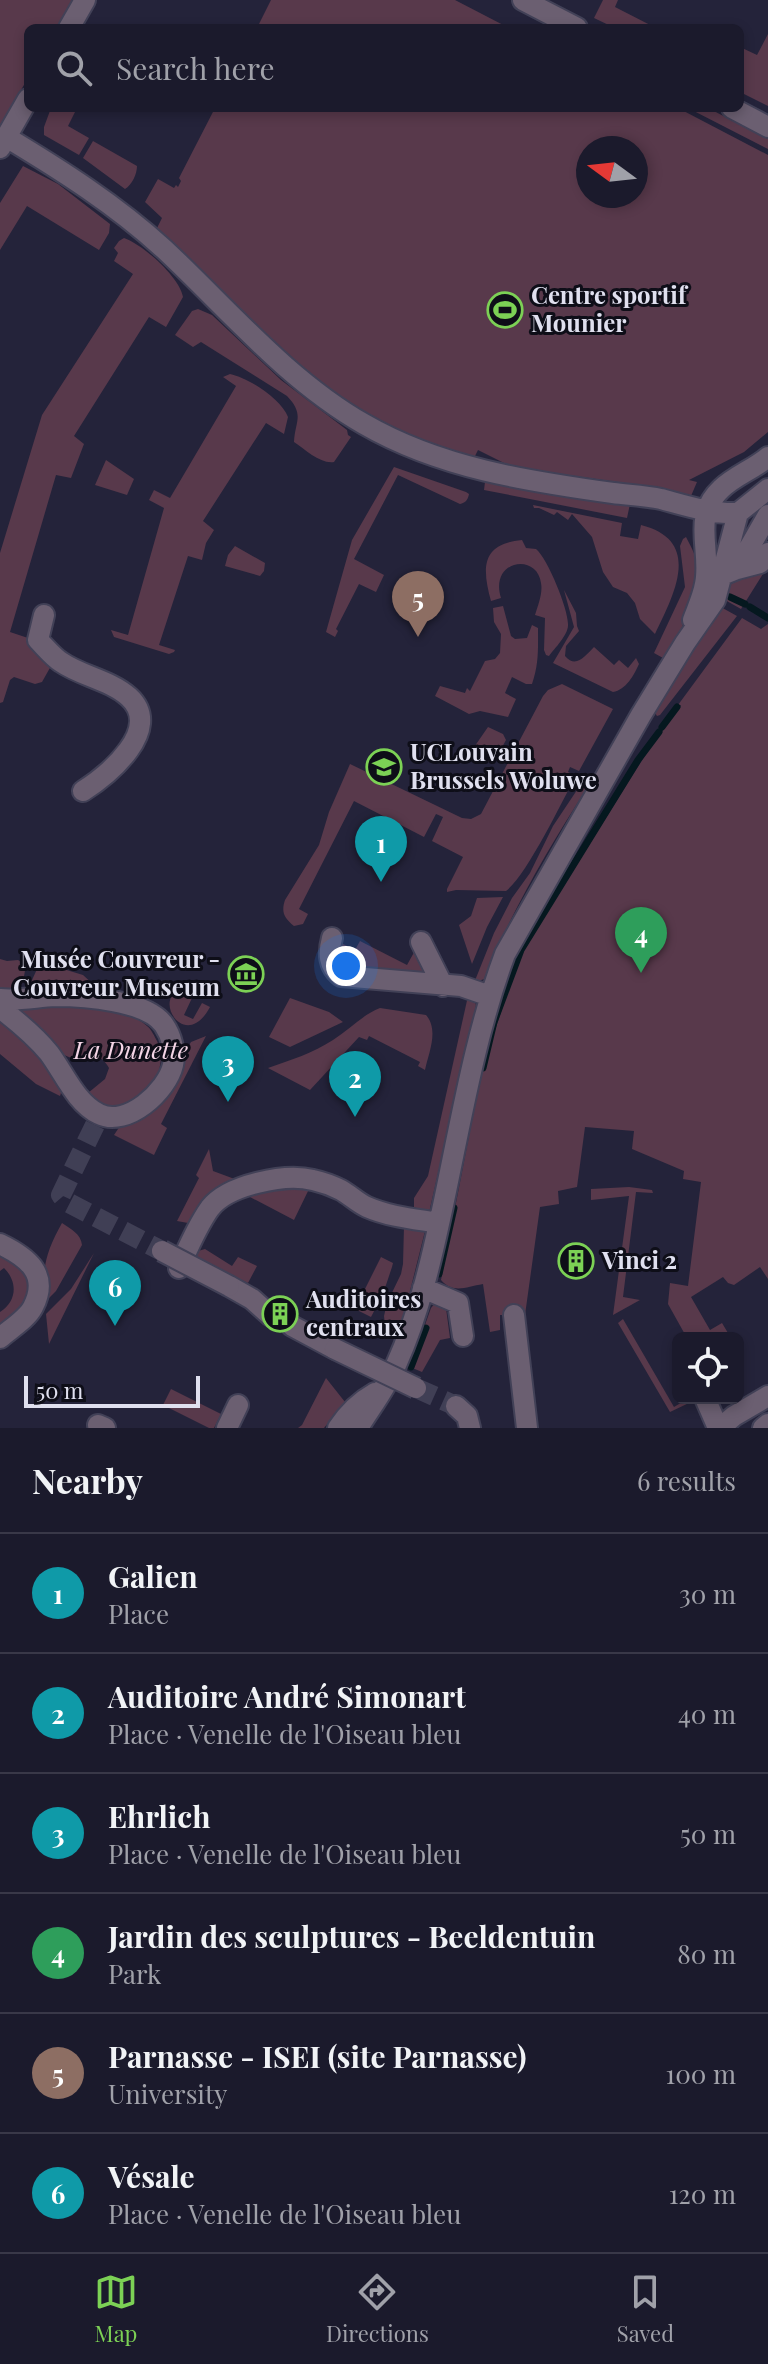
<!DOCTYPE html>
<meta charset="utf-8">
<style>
:root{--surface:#1b1a2c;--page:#282738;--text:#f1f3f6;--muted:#a0a1a9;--line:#393848;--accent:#7cd155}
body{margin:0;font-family:"Playfair Display",serif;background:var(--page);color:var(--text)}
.controls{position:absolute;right:24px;bottom:24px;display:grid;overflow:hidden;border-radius:12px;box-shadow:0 4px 12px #0003}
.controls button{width:72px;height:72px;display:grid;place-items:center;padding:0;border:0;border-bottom:2px solid var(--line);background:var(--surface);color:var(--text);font:40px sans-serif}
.compass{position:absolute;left:576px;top:136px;width:72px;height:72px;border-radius:50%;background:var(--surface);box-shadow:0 4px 12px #0003;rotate:285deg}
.scale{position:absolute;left:24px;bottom:20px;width:176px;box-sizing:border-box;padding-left:8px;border:4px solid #e0e0ef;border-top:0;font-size:22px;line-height:28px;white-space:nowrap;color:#e0e0ef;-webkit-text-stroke:6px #0e0e18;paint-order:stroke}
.you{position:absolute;left:346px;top:966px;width:28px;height:28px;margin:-20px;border:6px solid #fff;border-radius:50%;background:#1a73e8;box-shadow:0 0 0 12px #1a73e833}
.badge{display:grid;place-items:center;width:52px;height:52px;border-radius:50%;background:var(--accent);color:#fff;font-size:26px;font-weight:700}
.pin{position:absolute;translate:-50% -66px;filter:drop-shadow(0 2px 4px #0008)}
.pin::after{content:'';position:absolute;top:42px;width:28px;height:24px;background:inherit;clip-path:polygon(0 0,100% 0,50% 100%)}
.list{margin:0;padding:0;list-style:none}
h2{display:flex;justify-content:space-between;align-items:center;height:104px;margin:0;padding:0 32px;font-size:34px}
h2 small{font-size:26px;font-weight:400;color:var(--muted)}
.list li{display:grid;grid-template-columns:52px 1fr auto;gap:24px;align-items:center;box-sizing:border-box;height:120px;padding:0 32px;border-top:2px solid var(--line)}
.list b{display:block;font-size:30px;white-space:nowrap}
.list p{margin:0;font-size:26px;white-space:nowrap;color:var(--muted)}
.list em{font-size:26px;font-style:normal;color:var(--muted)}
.icon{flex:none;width:44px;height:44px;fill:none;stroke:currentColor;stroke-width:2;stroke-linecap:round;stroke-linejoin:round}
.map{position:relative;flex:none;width:768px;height:1428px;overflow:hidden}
.search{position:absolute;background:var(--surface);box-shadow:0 4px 12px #0003;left:24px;right:24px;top:24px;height:88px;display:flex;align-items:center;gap:20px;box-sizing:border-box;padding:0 28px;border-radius:12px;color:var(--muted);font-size:30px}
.sheet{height:824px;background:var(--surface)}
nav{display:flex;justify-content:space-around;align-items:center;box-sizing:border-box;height:112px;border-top:2px solid var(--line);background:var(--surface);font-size:22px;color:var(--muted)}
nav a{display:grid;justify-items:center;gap:4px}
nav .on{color:var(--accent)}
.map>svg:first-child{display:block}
</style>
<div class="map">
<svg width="768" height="1428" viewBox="0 0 768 1428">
<rect width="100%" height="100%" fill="#24233a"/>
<path fill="#58394b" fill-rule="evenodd" d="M0,0H73L57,28H28V78L0,126Z
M271,0H455L509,28H257Z
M603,0H618L615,7L656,28H615L594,18Z
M768,34V106L740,92V47L757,55Z
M51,108H77L68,126L89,138L79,155L44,135V127Z
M215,108H678L768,155V432L744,452L689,480L697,482L691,496L645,486L512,467L478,450L474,458L418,440L387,426L345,400L304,368L263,331L157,228L162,218L145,202L158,179L174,188L176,185L178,187L181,181L179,178ZM588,148H636V196H588Z
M688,108H708L768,139V149Z
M93,141L137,166C137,174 132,185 125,189L83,158Z
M23,166L58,184L110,224L109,233L99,250L27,206L0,250V203Z
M124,238C144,245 180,278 183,297L166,327L149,317L74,436L84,444L71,478L56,475L10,632L28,638L51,666L42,682L35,684L14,677L10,680L3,702L0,703V553L42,415L133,274L114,261L118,253L114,248L119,241Z
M198,309L212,315L281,380L347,430L348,435L351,437L334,462C320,464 306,450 294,442C295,421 305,415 287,396L201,342L193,347L175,335L192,311Z
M230,374C249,378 281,399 288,417L284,434L266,423L203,521L214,530L206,543L202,560L188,556L159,645L175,650L174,652L169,654L114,637L111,630L128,635L164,508L149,500L154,490L170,498L236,386L223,377Z
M106,460L134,479L127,495L95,485Z
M394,467L466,492L469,494C468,500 465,503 460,504L398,475L354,559L384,575L376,592L359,584L336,629L338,631L335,637L326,632L352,540Z
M485,482L630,504L627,518L484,490Z
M533,505L622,523L620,536L638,539L641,525C704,541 673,596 655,634L640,619L635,603L627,593L613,587L603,572L592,537L572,514L568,520L557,512L554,515L539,508H534Z
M686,537C690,545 695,553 696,561C700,592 682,635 663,658L654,653L685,587L680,546L683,539Z
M522,540L526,548L536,549C548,559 568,609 568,624C569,634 555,648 549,656L546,655L544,650L545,618L535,615C538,605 543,593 541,583C537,552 489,560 501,598L491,601C482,568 481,544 522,540Z
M235,546L265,563L264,571L260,576L225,566L228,555Z
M768,566L741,609L725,600L724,598L731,584Z
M564,590L576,613L577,626L579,631L566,646L565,656C576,669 585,656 594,647L614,665L619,660L628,668L636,658L639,664C634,675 626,690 613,692L553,663L574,627Z
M503,606L511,636L515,639L527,638L532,625L538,628C538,649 539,664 532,684H526L512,677L505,693L516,699L508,717L480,711L469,714L435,696L440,686L465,693L467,688L470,691L485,661L495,659L500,653L501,634L494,622L493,608Z
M719,606L737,616L660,715L657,716L655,713Z
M742,618L761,629L768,624V1279L760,1267L734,1285L728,1283L723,1277L691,1297L710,1330L722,1323L731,1338H707L704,1333L694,1338H687L668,1304L670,1283L688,1286L701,1182L683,1179L684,1171L632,1149L634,1131L585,1127L577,1187L558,1191L559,1204L540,1207L525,1315H500V1330L490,1332L483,1284C466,1287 453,1294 441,1280L482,1069L519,959L543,918L646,754L681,705H678Z
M562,684L613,709L579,771L570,767L568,772L576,776C561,803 527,875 506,891L456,890L447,892V889L463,857L432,841L443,817L436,814L424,837L354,801L299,909L308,914L303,924L294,926C284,918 281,912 285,900L319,845L329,812L350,764L462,818L471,819L481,814L543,696L548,690Z
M488,727L503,734L506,740L493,764L470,753Z
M581,784H586L587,788C548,849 511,912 484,979L474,983L494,933L512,898L530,873L553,826Z
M503,897L487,927L472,964L459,925L471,916L477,898Z
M360,941L407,965L417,947L428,974C411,973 351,974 342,961C338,955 339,949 339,942L355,950Z
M42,957L60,968L83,975L94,985L93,992L28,989L37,969L39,959Z
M0,959L7,961L18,960L26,965L23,982L17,991L0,990Z
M183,989L181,993L192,998L184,1015L193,1019L202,1003L210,1007C185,1054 150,996 183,989Z
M468,996L473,998L476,1005L429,1213L414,1207V1198L428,1176Z
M290,998L329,1012L343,1022L290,1047L269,1037Z
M84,1003C105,1008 130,1011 147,1026C152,1030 154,1036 157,1041C176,1084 117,1132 88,1093L105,1079L109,1068C97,1047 91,1063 75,1059C51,1053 32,1028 14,1011L16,1004Z
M380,1008L426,1015C439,1030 429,1052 425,1070L418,1066L420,1062L369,1036L367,1040L359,1037L310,1090L268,1068C291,1060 313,1053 333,1040C349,1030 362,1015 380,1008Z
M0,1019L35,1046L62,1090L60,1096L36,1084L0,1054Z
M206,1036L161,1124L167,1128L154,1155L114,1135L122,1123L181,1059L191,1042Z
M209,1149L213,1171L240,1181L202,1206L188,1223L177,1221L199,1178L196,1175Z
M276,1187H310L294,1220L250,1197H242Z
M629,1187L652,1190L653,1193L636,1192L623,1297L640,1300L613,1315L629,1196L591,1200V1189Z
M62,1223C71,1229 81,1234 82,1245L56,1291L49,1298H44C42,1266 47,1250 62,1223Z
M404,1226L425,1231L401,1327L394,1332L385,1325L384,1316L387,1303L401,1274L403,1264Z
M205,1249L232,1266L238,1257L257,1266L248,1283L193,1257L198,1251Z
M0,1250L22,1263L30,1285L28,1301L0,1331V1312C17,1301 18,1282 4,1268L0,1271Z
M94,1253L49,1344L46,1314L71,1289Z
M381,1257L393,1263L392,1267L383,1294L371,1317L355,1309Z
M436,1302L446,1308L450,1338L440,1340L422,1372L410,1367L431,1308Z
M623,1319L674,1407L689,1398L691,1402L670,1412L618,1323Z
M326,1378L345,1402L324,1428H298L302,1425Z
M171,1389L221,1414L214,1428H209L163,1405Z"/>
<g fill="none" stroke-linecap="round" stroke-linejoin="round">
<path stroke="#05181f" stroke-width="7" d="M730,597L745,604
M750,607L768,618
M662,727L677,707
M483,1068L494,1022L521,950L638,760L659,732
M439,1274L454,1208
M411,1367L426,1328"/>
<path stroke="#403f55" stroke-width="20" stroke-dasharray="20 10" stroke-linecap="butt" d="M95,1125L61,1195L67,1202L162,1251
M416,1388L456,1406"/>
<defs>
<path id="minor" d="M523,0L577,28
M69,28L85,0
M732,108L768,127
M6,137C61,170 116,205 164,249C228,309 287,380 364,424C440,468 527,481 613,493C629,495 646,496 661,499C687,506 711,514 738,513
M0,148L28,99
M737,569L760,563L768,553
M722,575L737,569L768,515
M44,615L38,640C45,647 53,657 61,662C81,676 110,680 129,697C164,729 108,775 83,791
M693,620C697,609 703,596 705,584C712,551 691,517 721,489C734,476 754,469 768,457
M332,938C328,953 328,966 341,976L461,986L490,996
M421,942L443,986
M0,999C18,1001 36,997 55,996C82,996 147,1000 164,1025C171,1035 176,1052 173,1065C167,1091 127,1128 99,1114C76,1103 64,1073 49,1053C36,1037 17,1021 0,1008
M0,1244C27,1257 50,1274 33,1307C27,1319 10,1329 0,1338
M179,1268C188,1248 197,1226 210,1208C228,1185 285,1173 313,1180C322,1182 333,1186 341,1190C350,1195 358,1203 367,1207C390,1217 415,1219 439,1223
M229,1286L252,1299L271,1316
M423,1288L458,1303L463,1336
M514,1315L527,1428
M292,1326L335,1349
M705,1398L718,1428
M456,1406L467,1416L470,1428
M98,1425L105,1428
M227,1428L238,1405
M338,1428C348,1413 359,1402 375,1393
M358,1428C371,1407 386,1388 396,1365C420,1312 433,1253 445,1196C462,1115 476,1032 505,954L641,715L685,643L715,600L738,513L768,489
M720,1428L734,1416L768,1396
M763,1428L768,1424"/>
</defs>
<use href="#minor" stroke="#424157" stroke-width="24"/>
<use href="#minor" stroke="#6b5f71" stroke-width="20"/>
<defs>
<path id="minor-bridge" d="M162,1251L229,1286
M335,1349L416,1388"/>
</defs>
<use href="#minor-bridge" stroke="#424157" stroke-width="24" stroke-linecap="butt"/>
<use href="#minor-bridge" stroke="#6b5f71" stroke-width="20"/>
</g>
<defs>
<symbol id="stadium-ring" viewBox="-11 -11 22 22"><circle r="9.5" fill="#0e0e18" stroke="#7cd155" stroke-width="1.5"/><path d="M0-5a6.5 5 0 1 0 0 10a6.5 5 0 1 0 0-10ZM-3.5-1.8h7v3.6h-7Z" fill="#7cd155"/></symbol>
<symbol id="university-ring" viewBox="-11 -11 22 22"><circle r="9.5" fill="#0e0e18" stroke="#7cd155" stroke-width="1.5"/><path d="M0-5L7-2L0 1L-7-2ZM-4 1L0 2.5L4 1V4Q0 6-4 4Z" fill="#7cd155"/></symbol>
<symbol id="museum-ring" viewBox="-11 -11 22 22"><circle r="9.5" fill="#0e0e18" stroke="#7cd155" stroke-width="1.5"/><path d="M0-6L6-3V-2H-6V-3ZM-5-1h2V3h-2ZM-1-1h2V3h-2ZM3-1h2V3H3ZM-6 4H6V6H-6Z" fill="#7cd155"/></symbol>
<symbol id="building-ring" viewBox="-11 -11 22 22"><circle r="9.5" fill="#0e0e18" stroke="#7cd155" stroke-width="1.5"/><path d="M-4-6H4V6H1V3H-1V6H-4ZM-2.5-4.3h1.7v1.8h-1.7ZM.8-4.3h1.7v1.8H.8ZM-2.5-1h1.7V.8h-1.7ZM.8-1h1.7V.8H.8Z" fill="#7cd155"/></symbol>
</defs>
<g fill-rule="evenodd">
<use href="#stadium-ring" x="485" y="290" width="40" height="40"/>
<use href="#university-ring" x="364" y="747" width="40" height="40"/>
<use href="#museum-ring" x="226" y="954" width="40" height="40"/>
<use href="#building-ring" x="556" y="1241" width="40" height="40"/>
<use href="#building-ring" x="260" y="1294" width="40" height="40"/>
</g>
<g text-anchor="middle" stroke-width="6" stroke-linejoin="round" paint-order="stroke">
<g font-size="24" font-weight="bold" fill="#e0e0ef" stroke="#0e0e18" text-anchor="start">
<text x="531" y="304">Centre sportif<tspan x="531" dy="28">Mounier</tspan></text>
<text x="410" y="761">UCLouvain<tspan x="410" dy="28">Brussels Woluwe</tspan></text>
<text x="220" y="968" text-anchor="end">Musée Couvreur -<tspan x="220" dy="28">Couvreur Museum</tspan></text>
<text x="602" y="1269">Vinci 2</text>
<text x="306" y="1308">Auditoires<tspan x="306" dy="28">centraux</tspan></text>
</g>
<g font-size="24" font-style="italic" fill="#f5d6e7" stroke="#0e0e18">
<text x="131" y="1059">La Dunette</text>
</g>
</g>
</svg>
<div class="controls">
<button><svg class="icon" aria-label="locate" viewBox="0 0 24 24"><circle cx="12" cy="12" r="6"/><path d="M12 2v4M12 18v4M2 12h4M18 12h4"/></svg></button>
</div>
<svg class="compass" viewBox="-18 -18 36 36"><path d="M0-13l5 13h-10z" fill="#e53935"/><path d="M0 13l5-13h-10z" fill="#a0a1a9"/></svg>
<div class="scale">50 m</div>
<div class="you"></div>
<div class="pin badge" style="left:381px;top:882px;background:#0f9aa8">1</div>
<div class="pin badge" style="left:355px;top:1117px;background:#0f9aa8">2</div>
<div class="pin badge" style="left:228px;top:1102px;background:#0f9aa8">3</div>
<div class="pin badge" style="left:641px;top:973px;background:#2e9e5b">4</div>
<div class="pin badge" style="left:418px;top:637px;background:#8d6e63">5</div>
<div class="pin badge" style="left:115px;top:1326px;background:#0f9aa8">6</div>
<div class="search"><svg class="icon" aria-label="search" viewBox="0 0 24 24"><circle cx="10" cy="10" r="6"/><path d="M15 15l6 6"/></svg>Search here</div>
</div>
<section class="sheet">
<h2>Nearby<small>6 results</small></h2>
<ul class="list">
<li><span class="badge" style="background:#0f9aa8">1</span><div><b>Galien</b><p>Place</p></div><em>30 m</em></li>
<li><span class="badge" style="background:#0f9aa8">2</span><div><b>Auditoire André Simonart</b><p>Place · Venelle de l'Oiseau bleu</p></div><em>40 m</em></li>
<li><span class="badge" style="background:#0f9aa8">3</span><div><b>Ehrlich</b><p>Place · Venelle de l'Oiseau bleu</p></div><em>50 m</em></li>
<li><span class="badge" style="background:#2e9e5b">4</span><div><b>Jardin des sculptures - Beeldentuin</b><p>Park</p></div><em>80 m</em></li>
<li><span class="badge" style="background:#8d6e63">5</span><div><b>Parnasse - ISEI (site Parnasse)</b><p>University</p></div><em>100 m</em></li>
<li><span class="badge" style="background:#0f9aa8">6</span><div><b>Vésale</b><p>Place · Venelle de l'Oiseau bleu</p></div><em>120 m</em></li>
</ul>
</section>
<nav>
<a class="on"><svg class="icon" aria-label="map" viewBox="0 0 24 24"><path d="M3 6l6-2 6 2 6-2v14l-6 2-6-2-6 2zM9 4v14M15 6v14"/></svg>Map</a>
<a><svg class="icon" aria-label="directions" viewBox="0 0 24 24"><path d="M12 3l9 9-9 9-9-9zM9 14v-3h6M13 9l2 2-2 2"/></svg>Directions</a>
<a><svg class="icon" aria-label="saved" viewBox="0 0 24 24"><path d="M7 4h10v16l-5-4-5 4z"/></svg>Saved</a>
</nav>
